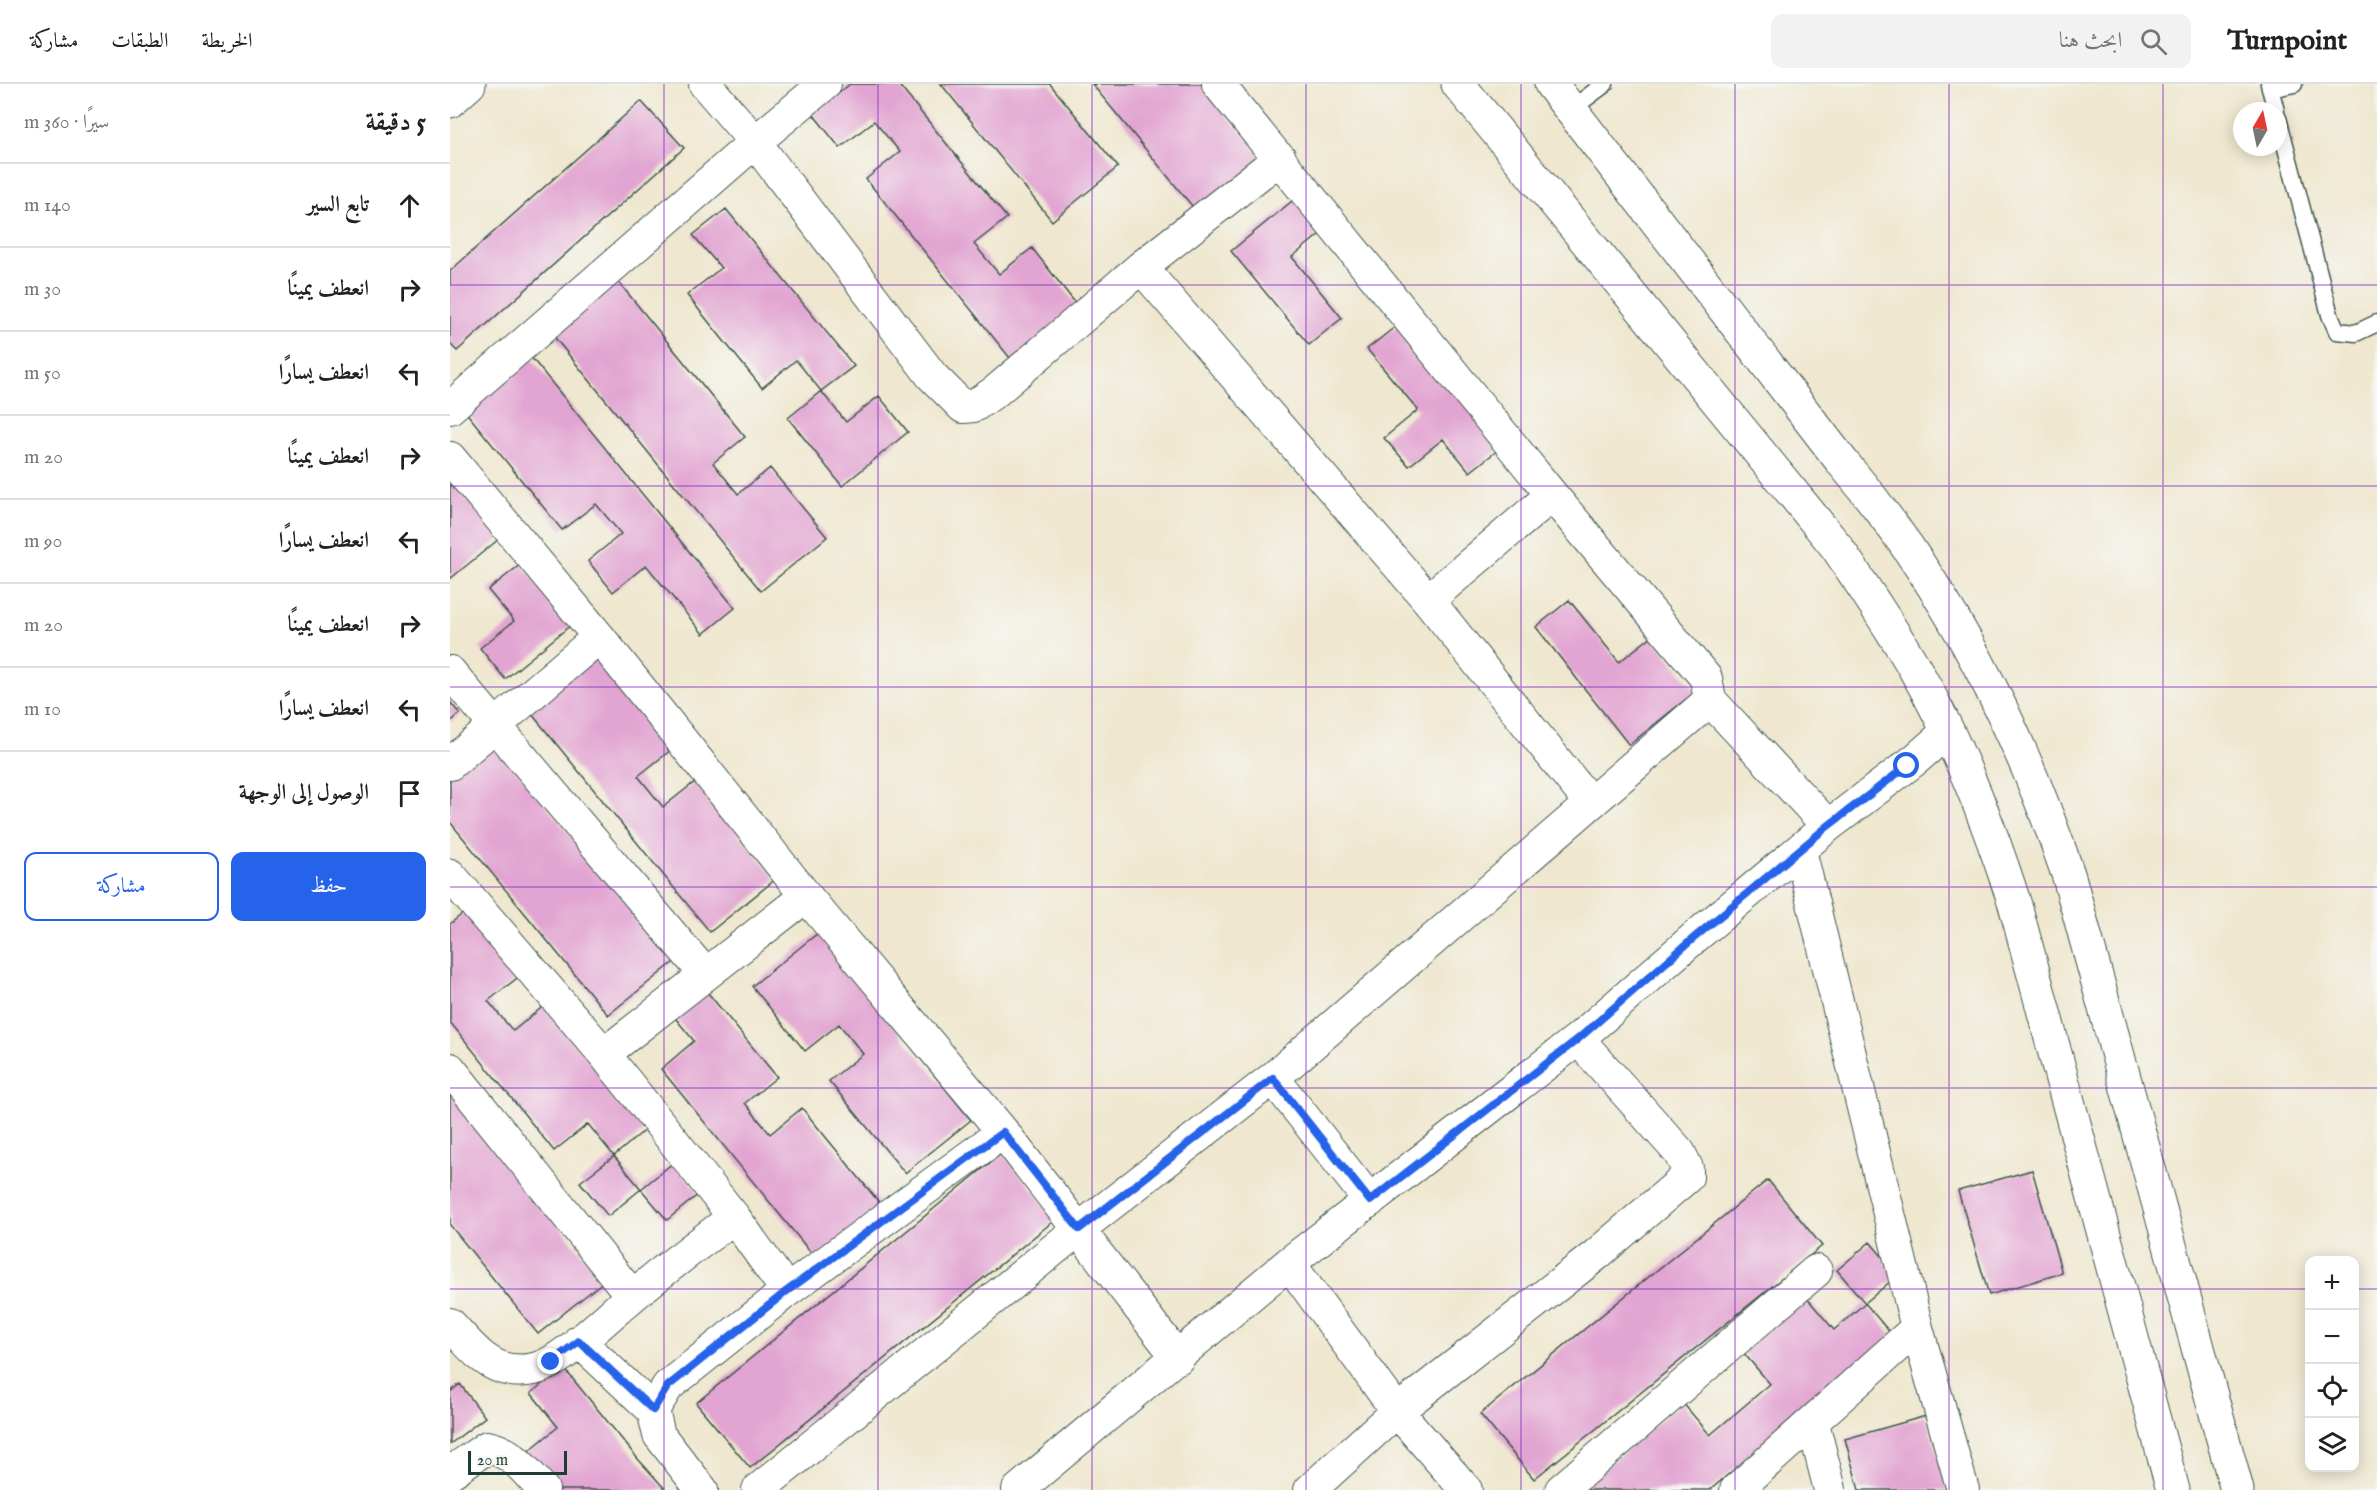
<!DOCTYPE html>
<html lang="ar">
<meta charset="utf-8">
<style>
:root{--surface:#fff;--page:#f2f2f2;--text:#222;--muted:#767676;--line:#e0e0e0;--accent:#2563eb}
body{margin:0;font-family:"IM FELL English",Amiri,serif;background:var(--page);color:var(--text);direction:rtl}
.controls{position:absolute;right:18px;bottom:18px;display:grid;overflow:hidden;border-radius:12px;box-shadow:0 3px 15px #0003}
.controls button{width:54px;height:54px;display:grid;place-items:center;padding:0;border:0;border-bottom:2px solid var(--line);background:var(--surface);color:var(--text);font:30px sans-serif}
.compass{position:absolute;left:1783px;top:18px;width:54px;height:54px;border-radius:50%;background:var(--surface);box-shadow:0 3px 15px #0003;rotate:9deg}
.scale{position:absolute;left:18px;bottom:15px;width:99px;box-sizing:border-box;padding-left:6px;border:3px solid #1f3d34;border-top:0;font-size:16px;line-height:21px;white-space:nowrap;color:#1f3d34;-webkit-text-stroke:4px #f6f6f2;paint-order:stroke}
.stop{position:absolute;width:18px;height:18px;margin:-14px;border:4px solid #2563eb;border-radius:50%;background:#fff}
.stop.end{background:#2563eb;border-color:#fff;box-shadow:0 2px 6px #0008}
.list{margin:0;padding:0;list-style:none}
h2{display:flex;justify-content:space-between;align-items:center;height:78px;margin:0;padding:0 24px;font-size:26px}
h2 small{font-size:20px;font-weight:400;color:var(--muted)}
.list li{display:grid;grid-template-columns:39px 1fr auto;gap:18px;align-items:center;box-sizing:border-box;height:84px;padding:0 24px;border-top:2px solid var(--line)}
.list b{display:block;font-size:22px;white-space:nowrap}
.list em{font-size:20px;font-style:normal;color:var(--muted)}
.actions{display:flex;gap:12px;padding:18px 24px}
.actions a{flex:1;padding:14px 0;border:2px solid var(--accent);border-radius:12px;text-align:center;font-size:21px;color:var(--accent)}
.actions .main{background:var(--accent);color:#fff}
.icon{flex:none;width:33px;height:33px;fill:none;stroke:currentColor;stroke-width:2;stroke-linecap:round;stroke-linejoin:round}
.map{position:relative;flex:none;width:1927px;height:1406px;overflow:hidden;direction:ltr}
header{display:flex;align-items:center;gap:36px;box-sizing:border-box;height:84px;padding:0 30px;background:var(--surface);border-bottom:2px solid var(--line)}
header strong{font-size:28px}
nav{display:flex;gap:33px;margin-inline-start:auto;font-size:21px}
.search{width:420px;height:54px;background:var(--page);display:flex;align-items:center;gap:15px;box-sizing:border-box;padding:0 21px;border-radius:12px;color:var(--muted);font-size:22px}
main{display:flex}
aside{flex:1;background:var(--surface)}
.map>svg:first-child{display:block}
</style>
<header>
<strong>Turnpoint</strong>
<div class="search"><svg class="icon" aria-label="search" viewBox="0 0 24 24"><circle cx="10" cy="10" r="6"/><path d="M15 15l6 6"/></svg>ابحث هنا</div>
<nav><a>الخريطة</a><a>الطبقات</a><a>مشاركة</a></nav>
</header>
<main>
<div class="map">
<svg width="1927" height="1406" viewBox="0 0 1927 1406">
<rect width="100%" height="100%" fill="#f6f6f2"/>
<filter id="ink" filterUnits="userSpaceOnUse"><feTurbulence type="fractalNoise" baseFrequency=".0167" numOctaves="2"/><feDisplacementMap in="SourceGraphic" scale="12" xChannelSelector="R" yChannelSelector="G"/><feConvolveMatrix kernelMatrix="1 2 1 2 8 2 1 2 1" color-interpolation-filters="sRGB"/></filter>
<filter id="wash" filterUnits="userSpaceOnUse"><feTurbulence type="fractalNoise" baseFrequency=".008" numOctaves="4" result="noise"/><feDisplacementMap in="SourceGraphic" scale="24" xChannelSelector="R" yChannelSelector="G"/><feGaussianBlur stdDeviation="1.35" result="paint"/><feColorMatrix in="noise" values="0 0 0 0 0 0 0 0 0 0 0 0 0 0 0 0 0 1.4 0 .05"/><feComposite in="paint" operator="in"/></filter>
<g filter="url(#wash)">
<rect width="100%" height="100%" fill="#efe7cf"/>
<g id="blocks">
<path fill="#e2a4d2" d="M400,0H448L557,134L524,160L549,190L582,164L634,230L568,284L416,95L450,68L424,37L390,64L363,30Z
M491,0H600L668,83L602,137Z
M642,0H751L813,75L747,128Z
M191,17L234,64L7,267L0,260V187Z
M847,113L875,146L842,173L892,234L859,261L781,167Z
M276,125L404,282L371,307L346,276L312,304L237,211L271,184L243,151Z
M167,196L295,353L263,379L288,410L320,384L377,453L311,507L101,249Z
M950,239L1053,362L1020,388L993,355L959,382L934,354L968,326L917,265Z
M76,267L285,524L253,550L196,481L163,508L138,477L171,450L146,420L112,446L10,321Z
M371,307L396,338L429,312L458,348L392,402L338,334Z
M0,395L49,455L0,495Z
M71,480L121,541L55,595L30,564L64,537L38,506Z
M1119,516L1169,578L1202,552L1246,607L1179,661L1086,543Z
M143,571L221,666L188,692L213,723L246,697L326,795L260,848L77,624Z
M0,618L10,630L0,638Z
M41,654L224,878L158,931L0,738V687Z
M17,826L71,891L38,917L63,947L95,921L196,1045L164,1072L191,1105L158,1132L130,1098L164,1072L138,1040L104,1067L0,938V840Z
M368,849L521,1036L455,1089L379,997L413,970L389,940L355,967L302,902Z
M249,898L327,993L295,1019L320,1050L352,1024L432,1122L366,1175L211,985L244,957L217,924Z
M0,1008L154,1197L88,1250L0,1141Z
M552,1069L606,1135L300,1384L246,1319Z
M224,1078L249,1110L217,1136L191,1105Z
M1582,1086L1612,1189L1539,1211L1508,1107Z
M1318,1096L1372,1162L1084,1395L1030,1330Z
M1420,1158L1448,1191L1415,1219L1387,1186Z
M1356,1213L1384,1246L1415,1219L1442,1251L1260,1406H1129L1232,1318L1260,1351L1320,1300L1292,1267Z
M113,1283L188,1375L216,1406H103L75,1370L108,1343L81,1309Z
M10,1300L35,1333L0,1360V1308Z
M1476,1332L1498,1406H1409L1395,1355Z"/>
</g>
</g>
<g filter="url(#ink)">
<use href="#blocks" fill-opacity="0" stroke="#3e564b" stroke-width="1.5"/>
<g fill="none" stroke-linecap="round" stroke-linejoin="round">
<defs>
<path id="lane" d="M1819,0L1826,27
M1820,5L1844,0
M1120,26L1155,0
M1828,34L1880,231L1887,247L1906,249L1927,239"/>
<path id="street" d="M375,0L305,58L482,292L513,323L524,322L546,307L691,183L830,74
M768,0L1102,411L1256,594L1260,616L1378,742
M691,183L978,516L1140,719
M0,324L305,58L255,0
M0,374L149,553L356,812L553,1048L728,1274
M978,516L1102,411
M0,588L255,890
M0,680L149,553
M1350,766L1467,1244L1513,1406
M0,791L154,970L284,1133L337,1207
M154,970L356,812
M0,985L182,1212
M823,994L920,1117
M839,1179L947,1327L1016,1406
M0,1240C18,1259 34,1282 61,1286C71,1287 84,1286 93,1282C118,1272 157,1233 179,1215C213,1186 249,1160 284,1133
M129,1257L203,1326
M1363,1339L1380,1406
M0,1389L37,1363C62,1367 77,1388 93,1406
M252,1406L209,1351L203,1326L218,1302L337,1207L553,1048
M308,1406L629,1145L823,994L1260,616
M568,1406L839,1179L1128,955L1245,853L1378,742L1466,675L1498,647
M860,1406L947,1327L1146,1171L1237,1093V1084L1229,1068L1128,955
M1111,1406L1366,1187
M1286,1406L1467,1244"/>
<path id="secondary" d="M1008,0L1386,462C1413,502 1441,543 1465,585C1508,659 1539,740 1565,821L1723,1406
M1101,0L1393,379C1498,503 1567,640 1619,793L1787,1406
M0,17L19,0"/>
</defs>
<use href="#lane" stroke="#3e564b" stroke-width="19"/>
<use href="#street" stroke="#3e564b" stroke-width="34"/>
<use href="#secondary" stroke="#3e564b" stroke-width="35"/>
<use href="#lane" stroke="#fff" stroke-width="16"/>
<use href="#street" stroke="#fff" stroke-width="32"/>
<use href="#secondary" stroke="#fff" stroke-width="33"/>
</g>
</g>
<g fill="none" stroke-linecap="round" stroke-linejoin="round" filter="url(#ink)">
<path stroke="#2563eb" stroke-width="8" d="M101,1278L129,1257L203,1326L218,1302L337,1207L553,1048L629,1145L823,994L920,1117L1128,955L1245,853L1378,742L1457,682"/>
</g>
<path fill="none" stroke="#7b2cbf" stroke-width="1.5" stroke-opacity="0.55" d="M214,0V1406M428,0V1406M642,0V1406M856,0V1406M1071,0V1406M1285,0V1406M1499,0V1406M1713,0V1406M0,201H1927M0,402H1927M0,603H1927M0,803H1927M0,1004H1927M0,1205H1860M1904,1205H1927"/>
</svg>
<div class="controls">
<button>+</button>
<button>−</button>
<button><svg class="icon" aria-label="locate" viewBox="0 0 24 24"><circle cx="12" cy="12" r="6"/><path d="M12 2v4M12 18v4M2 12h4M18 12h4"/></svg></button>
<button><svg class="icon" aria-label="layers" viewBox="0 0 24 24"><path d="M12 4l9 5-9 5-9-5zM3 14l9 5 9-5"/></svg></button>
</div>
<svg class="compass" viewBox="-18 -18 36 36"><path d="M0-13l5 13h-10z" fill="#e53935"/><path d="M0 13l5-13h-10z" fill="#767676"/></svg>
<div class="scale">20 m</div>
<div class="stop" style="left:1457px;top:682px"></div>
<div class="stop end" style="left:101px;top:1278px"></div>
</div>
<aside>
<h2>5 دقيقة<small>سيرًا · 360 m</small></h2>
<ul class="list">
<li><svg class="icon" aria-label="ahead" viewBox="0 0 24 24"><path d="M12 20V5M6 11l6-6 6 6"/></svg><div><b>تابع السير</b></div><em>140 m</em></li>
<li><svg class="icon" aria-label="right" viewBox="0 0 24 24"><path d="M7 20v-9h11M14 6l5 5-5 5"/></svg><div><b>انعطف يمينًا</b></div><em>30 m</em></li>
<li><svg class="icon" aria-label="left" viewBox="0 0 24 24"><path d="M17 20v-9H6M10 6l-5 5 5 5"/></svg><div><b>انعطف يسارًا</b></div><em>50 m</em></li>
<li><svg class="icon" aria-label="right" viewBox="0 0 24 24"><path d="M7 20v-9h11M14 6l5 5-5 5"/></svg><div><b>انعطف يمينًا</b></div><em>20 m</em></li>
<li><svg class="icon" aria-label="left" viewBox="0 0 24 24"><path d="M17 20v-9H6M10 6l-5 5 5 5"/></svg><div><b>انعطف يسارًا</b></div><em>90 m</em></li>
<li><svg class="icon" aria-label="right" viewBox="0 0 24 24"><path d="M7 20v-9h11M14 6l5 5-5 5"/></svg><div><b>انعطف يمينًا</b></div><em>20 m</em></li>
<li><svg class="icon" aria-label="left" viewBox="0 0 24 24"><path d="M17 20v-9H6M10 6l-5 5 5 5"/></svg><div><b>انعطف يسارًا</b></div><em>10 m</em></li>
<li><svg class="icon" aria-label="arrive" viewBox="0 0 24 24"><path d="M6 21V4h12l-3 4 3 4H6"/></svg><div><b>الوصول إلى الوجهة</b></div></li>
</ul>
<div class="actions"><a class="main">حفظ</a><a>مشاركة</a></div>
</aside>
</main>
